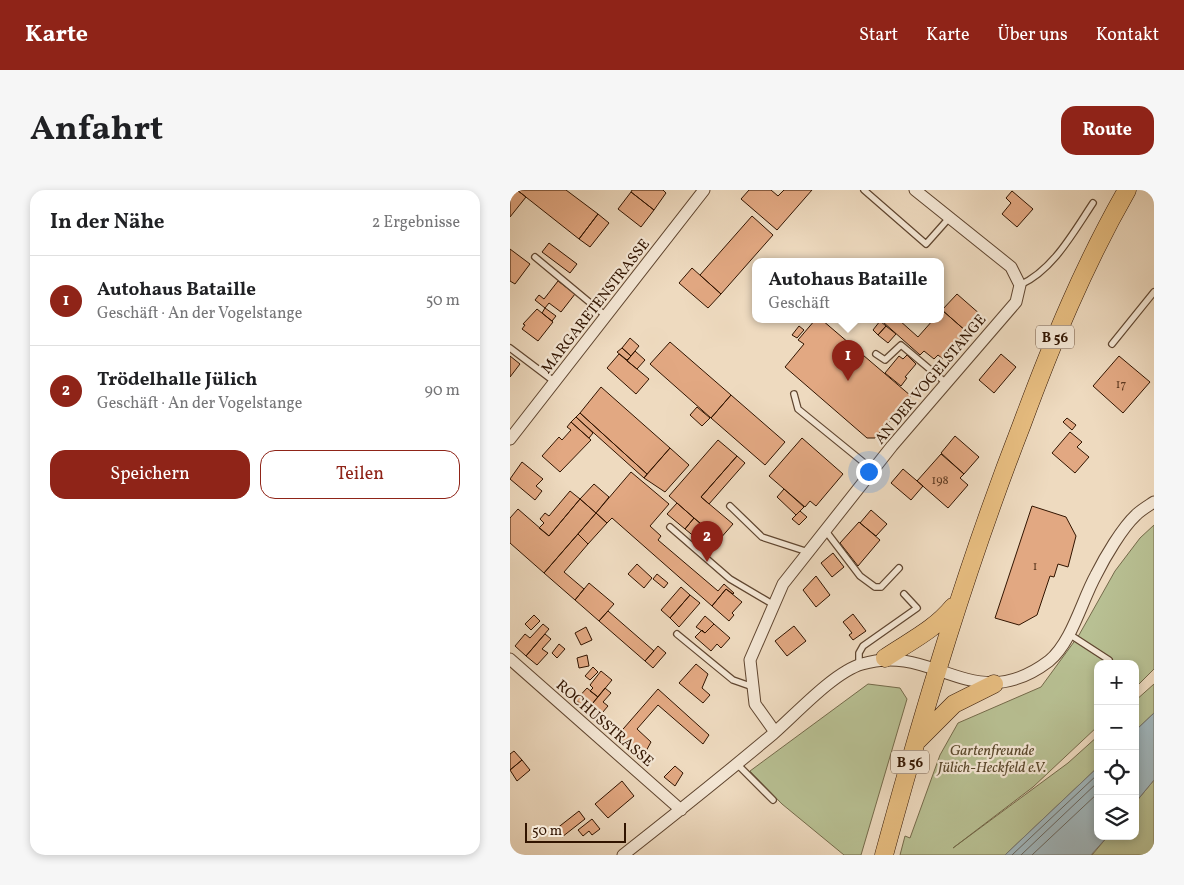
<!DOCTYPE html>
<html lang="de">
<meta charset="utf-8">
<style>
:root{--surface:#fff;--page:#f6f6f6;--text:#202124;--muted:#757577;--line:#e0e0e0;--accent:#8f2418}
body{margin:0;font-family:Vollkorn,serif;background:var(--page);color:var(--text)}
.controls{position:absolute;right:15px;bottom:15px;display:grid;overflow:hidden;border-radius:10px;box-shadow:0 2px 8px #0003}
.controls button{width:45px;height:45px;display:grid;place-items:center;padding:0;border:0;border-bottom:1px solid var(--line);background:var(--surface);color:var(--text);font:25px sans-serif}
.scale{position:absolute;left:15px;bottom:12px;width:101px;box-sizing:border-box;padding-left:5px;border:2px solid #311400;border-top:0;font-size:14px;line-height:18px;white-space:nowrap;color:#311400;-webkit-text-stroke:4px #f4e7d5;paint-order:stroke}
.you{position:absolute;left:358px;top:281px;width:18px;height:18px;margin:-12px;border:4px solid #fff;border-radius:50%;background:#1a73e8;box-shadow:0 0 0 8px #1a73e833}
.badge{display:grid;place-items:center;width:32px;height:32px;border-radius:50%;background:var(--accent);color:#fff;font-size:16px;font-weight:700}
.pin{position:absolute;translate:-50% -41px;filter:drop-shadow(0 1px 2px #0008)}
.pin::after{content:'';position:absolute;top:26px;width:18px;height:15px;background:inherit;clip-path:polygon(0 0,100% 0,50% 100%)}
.popup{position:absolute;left:242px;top:68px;width:192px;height:65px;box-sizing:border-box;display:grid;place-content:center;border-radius:10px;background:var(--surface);filter:drop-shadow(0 1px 4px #0005);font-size:16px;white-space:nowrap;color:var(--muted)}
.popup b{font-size:19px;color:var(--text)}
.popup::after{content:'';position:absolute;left:50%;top:100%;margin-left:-10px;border:10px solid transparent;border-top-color:var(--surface)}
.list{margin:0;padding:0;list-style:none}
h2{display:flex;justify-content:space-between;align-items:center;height:65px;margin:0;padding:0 20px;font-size:21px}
h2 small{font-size:16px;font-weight:400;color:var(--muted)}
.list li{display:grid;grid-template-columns:32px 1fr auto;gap:15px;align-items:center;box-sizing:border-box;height:90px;padding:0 20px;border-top:1px solid var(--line)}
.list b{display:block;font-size:19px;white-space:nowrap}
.list p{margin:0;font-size:16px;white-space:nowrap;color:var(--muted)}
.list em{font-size:16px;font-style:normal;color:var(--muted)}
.actions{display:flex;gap:10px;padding:15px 20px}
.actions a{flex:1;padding:11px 0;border:1px solid var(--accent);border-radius:15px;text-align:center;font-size:18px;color:var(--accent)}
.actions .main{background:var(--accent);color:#fff}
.icon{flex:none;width:28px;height:28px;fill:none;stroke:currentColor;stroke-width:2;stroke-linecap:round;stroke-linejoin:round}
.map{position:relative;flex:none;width:644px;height:665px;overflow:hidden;border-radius:15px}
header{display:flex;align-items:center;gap:30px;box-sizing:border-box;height:70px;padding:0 25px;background:var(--accent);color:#fff}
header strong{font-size:24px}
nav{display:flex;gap:28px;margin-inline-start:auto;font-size:18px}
.intro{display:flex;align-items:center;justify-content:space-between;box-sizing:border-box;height:120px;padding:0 30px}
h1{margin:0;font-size:35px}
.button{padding:12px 22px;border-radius:15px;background:var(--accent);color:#fff;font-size:18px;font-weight:700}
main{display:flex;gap:30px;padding:0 30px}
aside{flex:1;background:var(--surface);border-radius:15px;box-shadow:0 2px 8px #0003}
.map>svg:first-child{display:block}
</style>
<header>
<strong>Karte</strong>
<nav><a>Start</a><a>Karte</a><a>Über uns</a><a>Kontakt</a></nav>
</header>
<div class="intro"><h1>Anfahrt</h1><a class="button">Route</a></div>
<main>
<aside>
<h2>In der Nähe<small>2 Ergebnisse</small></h2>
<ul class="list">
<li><span class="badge">1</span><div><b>Autohaus Bataille</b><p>Geschäft · An der Vogelstange</p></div><em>50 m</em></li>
<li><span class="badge">2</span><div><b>Trödelhalle Jülich</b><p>Geschäft · An der Vogelstange</p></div><em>90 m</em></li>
</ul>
<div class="actions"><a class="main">Speichern</a><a>Teilen</a></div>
</aside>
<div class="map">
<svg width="644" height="665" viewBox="0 0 644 665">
<rect width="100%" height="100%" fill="#eedabf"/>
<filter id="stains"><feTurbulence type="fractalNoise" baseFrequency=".004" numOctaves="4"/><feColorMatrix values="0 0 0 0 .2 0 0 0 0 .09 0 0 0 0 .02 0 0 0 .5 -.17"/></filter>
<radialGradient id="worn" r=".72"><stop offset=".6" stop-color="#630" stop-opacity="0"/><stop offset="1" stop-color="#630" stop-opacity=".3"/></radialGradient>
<path fill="#b8c093" stroke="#746a4a" d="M644,335V479L625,498V474H588V536L523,597L443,658L558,573L588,546V577L495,665H390L395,646L400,648L430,565L448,533L531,497L569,445L605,381L630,348Z
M358,494L390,498L397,509L351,665H334L272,614L240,581Z
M644,494V523L625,541V511Z
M644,590V665H582L598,646H625V613Z"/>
<path fill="#a0b7be" stroke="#747672" d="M644,523V590L625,613V541Z
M588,577V646H598L581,665H495Z"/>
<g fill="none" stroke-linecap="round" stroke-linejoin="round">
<path stroke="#68665f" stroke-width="1" d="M502,665L588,584
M511,665L588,592
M522,665L588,603"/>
</g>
<path fill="#e2a882" stroke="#311400" d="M0,0H7L16,7L0,27Z
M7,0H56L88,24L69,49Z
M122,0H153L156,3L144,20L121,2Z
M239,0H261L268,6L274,0H302L267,40L231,9Z
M502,1L523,19L507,37L492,24L501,13L496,8Z
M121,2L144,20L131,37L108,19Z
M88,24L99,33L80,57L69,49Z
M242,26L263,45L211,104L190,85Z
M39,53L67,74L60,83L32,62Z
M0,59L20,74L5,94L0,91Z
M182,78L211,104L198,118L169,93Z
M48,91L65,104L51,122L39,113L35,118L25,110L29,105L34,109Z
M447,104L471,125L457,142L432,120Z
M35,118L46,126L42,131L32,123Z
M27,119L43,132L28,151L12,139L15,135L13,134Z
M432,120L457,142L433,169L428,165L424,169L414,161L410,165L373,132L375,130H389L408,147L423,130H430Z
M305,130H312L401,206L365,248H357L275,177L294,154L288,150Z
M370,131L376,136L368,145L363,140Z
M289,136L294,140L287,148L282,145Z
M376,136L386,144L378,153L368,145Z
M120,148L129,156L121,166L112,158Z
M160,152L221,205L201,228L140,174Z
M112,158L121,166L117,170L107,162Z
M125,161L135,170L127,179L117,171Z
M109,164L139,189L126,204L97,178Z
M491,164L506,177L484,203L469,190Z
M397,165L406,174L395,187L397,188L391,196L375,183L389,166L393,169Z
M0,166L10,174L0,187Z
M609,166L640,192L613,223L583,196Z
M91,197L160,258L137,284L70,223Z
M221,205L275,252L255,275L201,228Z
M187,217L200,228L192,236L180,225Z
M70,223L137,284L134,288L66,227Z
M66,227L83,243L79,248L61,232Z
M557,228L566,235L562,240L553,232Z
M61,232L81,250L50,282L32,266L49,247L52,250L61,240L57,237Z
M560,242L572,252L567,257L579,267L565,283L542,263Z
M445,246L469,267L454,284L431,263Z
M292,248L333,284L306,316L300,311L295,317L259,286Z
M208,250L227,266L191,307L223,334L209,350L159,306Z
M160,258L179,275L155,302L134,288Z
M431,264L454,284L450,288L458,295L438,318L407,291Z
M227,266L235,273L199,314L191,307Z
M12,272L33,289L26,296L32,301L25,310L0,289Z
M393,279L413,296L401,310L381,293Z
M121,282L159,314L140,336L151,346L148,350L208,401L214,394L224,403L223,404L216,399L202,416L102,328L97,333L86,323Z
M84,294L99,307L86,323L70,309Z
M274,299L294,317L286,325L267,307Z
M60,301L70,309L39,346L29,338L34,333L30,329L35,323L39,326Z
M70,309L86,323L34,383L0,353V328L8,319L39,346Z
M167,313L184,328L175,339L157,324Z
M522,316L556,327L566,346L558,377L548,374L544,387L540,386L527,425L509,435L485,428Z
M361,320L377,334L366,346L350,333Z
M290,321L297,327L289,335L282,329Z
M86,323L97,333L78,354L68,344Z
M184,328L195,337L186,348L175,339Z
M349,332L370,350L348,376L330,353Z
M195,337L210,350L200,361L186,348Z
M68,344L78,354L54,382L74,399L65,410L34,383Z
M323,363L334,377L322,387L311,373Z
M127,374L142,388L134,398L118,384Z
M147,384L158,393L154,398L143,389Z
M306,386L320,405L306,417L293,400Z
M79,393L104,414L89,431L65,410Z
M171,397L180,405L160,428L151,420Z
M216,399L232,412L222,423L224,425L219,431L202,416Z
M180,405L190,413L169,437L160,428Z
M98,421L144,461L135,471L89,431Z
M343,424L356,441L343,450L339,445L342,443L333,432Z
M24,425L30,431L21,440L15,434Z
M195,426L204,434L195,443L186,437Z
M33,434L39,439L16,466L5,456L15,444L20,448Z
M204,434L220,448L211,458L207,454L201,461L185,447L192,440L195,443Z
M284,436L296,451L277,466L265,451Z
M76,437L82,450L71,455L65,443Z
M35,444L41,449L32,459L38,463L27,475L16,466Z
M49,454L55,459L47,468L42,463Z
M148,456L156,463L143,478L135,471Z
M77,465L79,476L69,478L67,468Z
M186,474L198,484L192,498L200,505L193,513L169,493Z
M83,477L88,482L80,490L75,486Z
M91,481L102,490L88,507L80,501L83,498L80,495Z
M77,498L88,507L77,520L66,510Z
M95,498L101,503L93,512L98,516L87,529L77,520Z
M148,499L199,545L193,554L148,515L127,539L141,552L135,563L133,561L129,565L107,546Z
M4,561L12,570L0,580V564Z
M12,570L20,580L7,591L0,580Z
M165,576L173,583L165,596L154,587Z
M112,591L124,606L98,628L85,614Z
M69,621L75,629L52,647L46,639Z
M82,629L90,639L82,645L79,641L73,646L68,640Z"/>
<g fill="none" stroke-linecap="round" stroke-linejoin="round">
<defs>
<path id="service" d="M354,0L416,54L440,27
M25,67L96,126
M510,95C543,80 563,43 583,13
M602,154L644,102
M0,158L45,192
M366,164L375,170L391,155L435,192
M284,204L288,219L363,280
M220,316L252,347L298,362
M160,337L220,389L264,415
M315,340L350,386L365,397H371L389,378
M167,444L223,490L243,497
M559,444L599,470
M349,474V463L353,456L407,418L394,404
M227,574L263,610"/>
<path id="minor" d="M0,249L194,0
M0,469L171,620
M265,542L245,514L240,470L273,394L382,256L506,112L510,95L501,77L405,0
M113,665C164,625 214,585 263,544C286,524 324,482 352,474C424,452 464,528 539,471C562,452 572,410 586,385C595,367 612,338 626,325C631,320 638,316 644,312"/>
<path id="primary" d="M375,468C400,451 424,440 443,417
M408,550L444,514L484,494
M374,665C414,519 457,375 512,234C542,153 574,75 617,0"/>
</defs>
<use href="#service" stroke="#604630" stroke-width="8"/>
<use href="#minor" stroke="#604630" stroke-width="13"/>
<use href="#primary" stroke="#311400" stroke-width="19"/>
<use href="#service" stroke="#f4e7d5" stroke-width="5.5"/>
<use href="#minor" stroke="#f4e7d5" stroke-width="11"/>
<use href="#primary" stroke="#e7bd80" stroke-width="18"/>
</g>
<g text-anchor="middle" stroke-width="4.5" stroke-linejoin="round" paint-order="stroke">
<g font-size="12" fill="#5d3920">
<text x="611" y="198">17</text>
<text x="430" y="294">198</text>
<text x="525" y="380">1</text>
</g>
<g fill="#f4e7d5" stroke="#6c5340" stroke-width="1">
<rect x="526" y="135.5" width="38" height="23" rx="4"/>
<rect x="381" y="560.5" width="38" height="23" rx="4"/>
</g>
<g font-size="14" font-weight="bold" fill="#311400">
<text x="545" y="152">B 56</text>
<text x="400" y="577">B 56</text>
</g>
<g font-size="15" fill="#311400" stroke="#f4e7d5">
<text transform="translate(85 116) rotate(-52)" y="5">MARGARETENSTRASSE</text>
<text transform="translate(420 189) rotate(-50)" y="5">AN DER VOGELSTANGE</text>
<text transform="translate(95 533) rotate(41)" y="5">ROCHUSSTRASSE</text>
</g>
<g font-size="15" font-style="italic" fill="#5a482c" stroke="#f4e7d5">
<text x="482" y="565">Gartenfreunde<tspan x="482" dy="17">Jülich-Heckfeld e.V.</tspan></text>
</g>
</g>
<rect width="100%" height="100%" filter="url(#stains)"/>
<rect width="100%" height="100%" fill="url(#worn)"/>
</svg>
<div class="controls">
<button>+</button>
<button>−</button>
<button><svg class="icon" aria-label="locate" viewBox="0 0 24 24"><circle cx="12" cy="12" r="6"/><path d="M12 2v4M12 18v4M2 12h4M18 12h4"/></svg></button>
<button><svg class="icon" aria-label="layers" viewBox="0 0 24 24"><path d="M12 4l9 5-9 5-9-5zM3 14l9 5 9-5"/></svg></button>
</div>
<div class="scale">50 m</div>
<div class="you"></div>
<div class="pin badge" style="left:338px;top:191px">1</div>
<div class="popup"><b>Autohaus Bataille</b>Geschäft</div>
<div class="pin badge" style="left:197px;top:372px">2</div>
</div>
</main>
